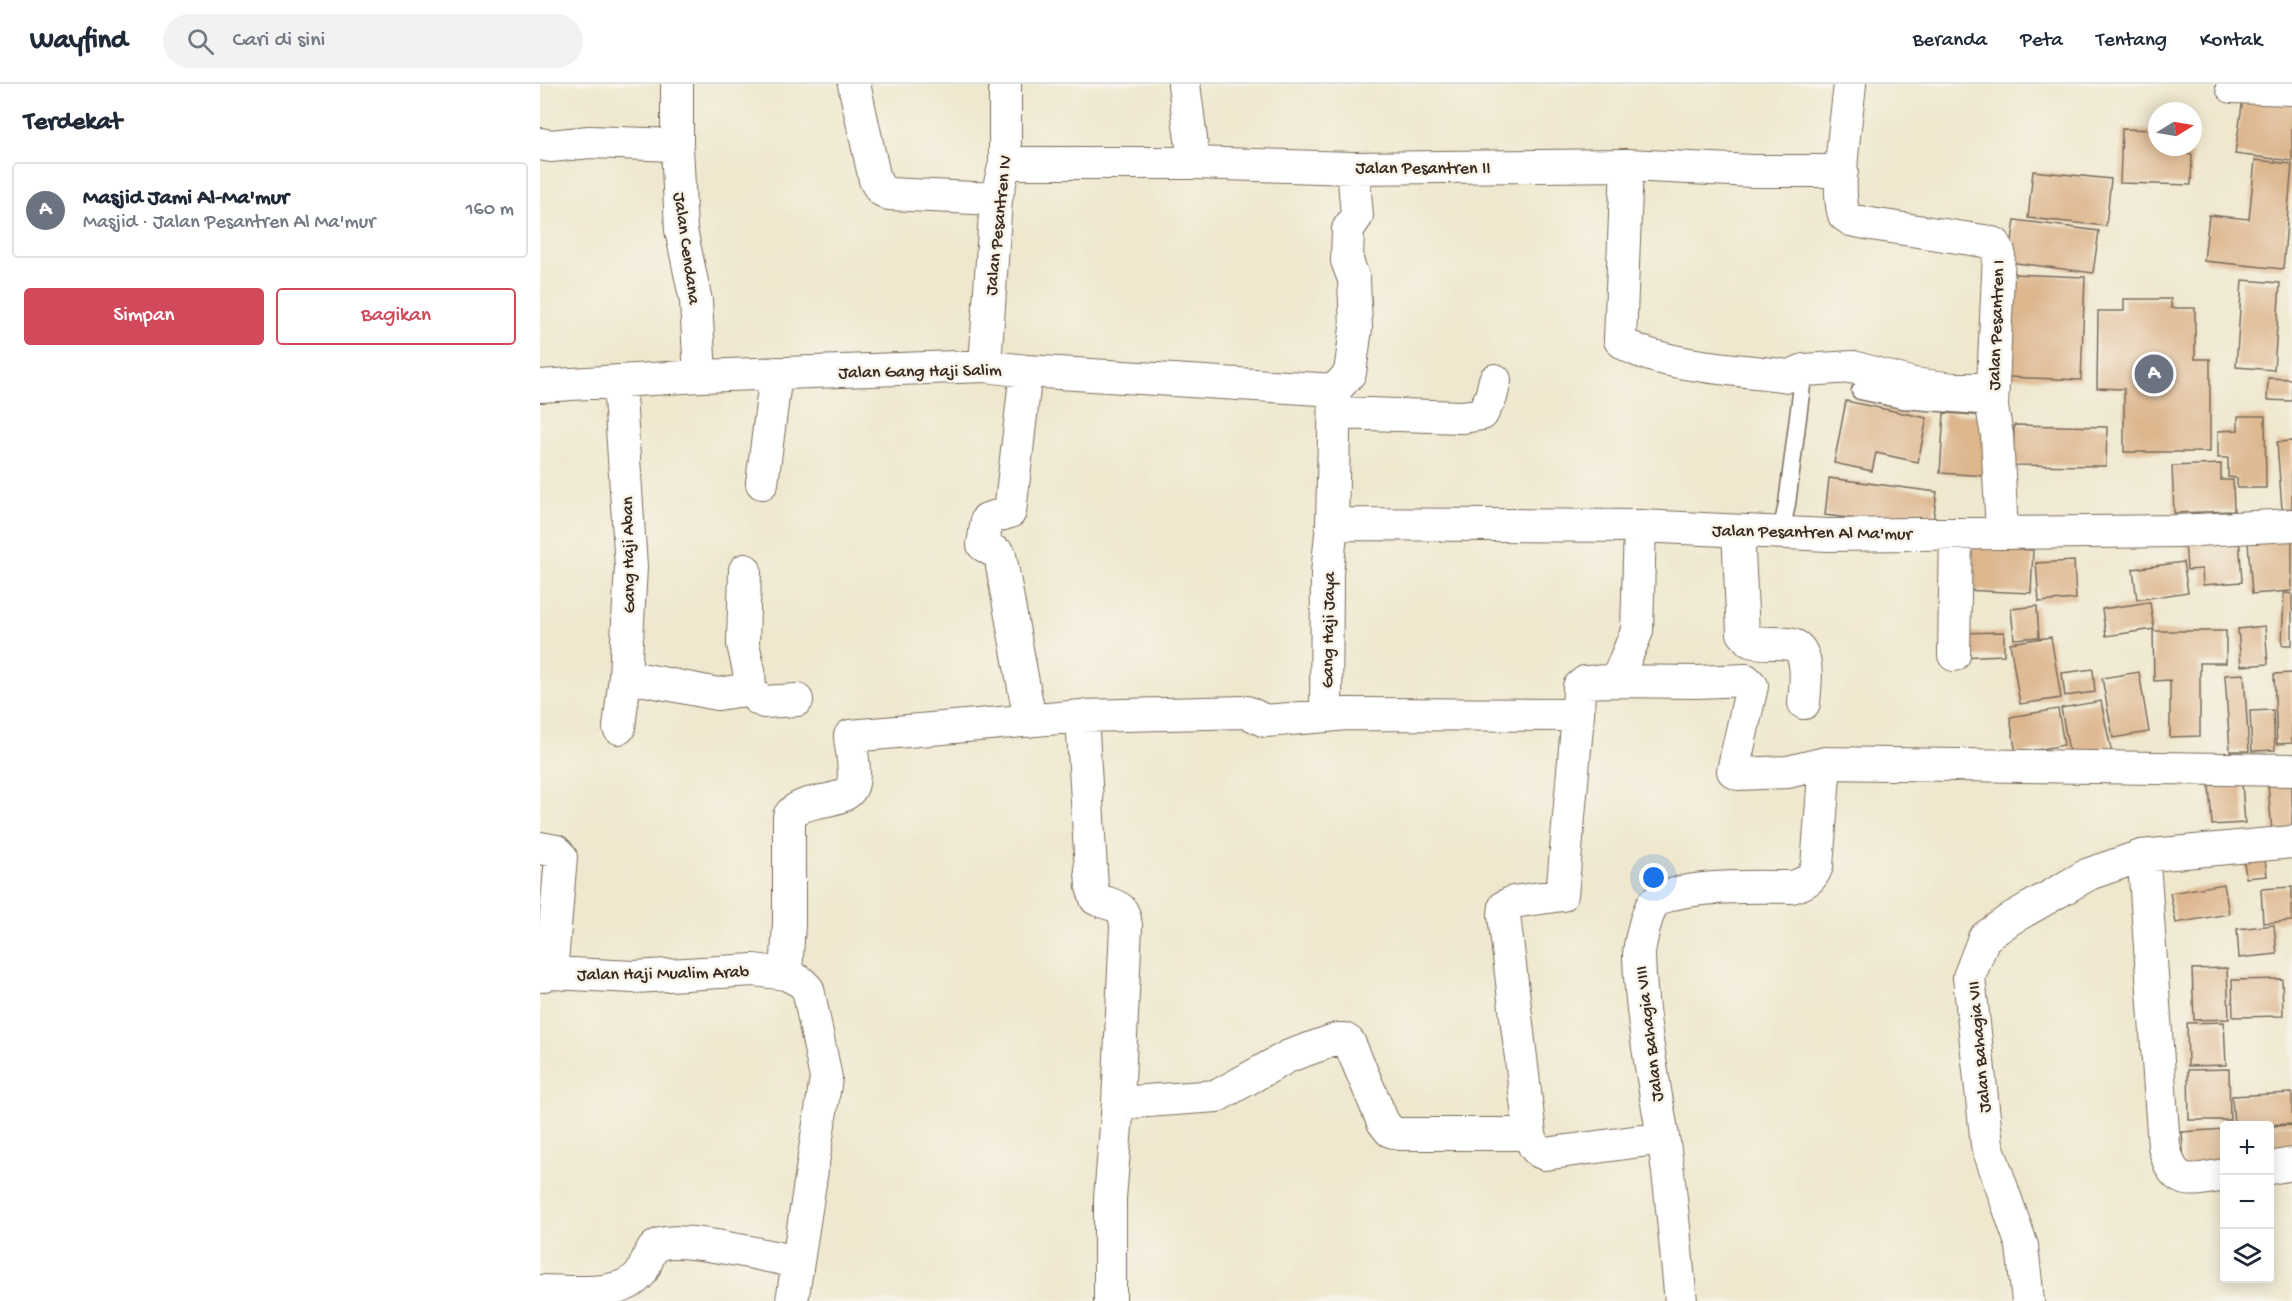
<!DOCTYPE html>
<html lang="id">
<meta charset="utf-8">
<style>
:root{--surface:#fff;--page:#f2f2f3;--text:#1f2937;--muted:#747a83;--line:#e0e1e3;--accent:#d1495b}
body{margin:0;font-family:"Gochi Hand",sans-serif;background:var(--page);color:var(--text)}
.controls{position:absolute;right:18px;bottom:18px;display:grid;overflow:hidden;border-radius:6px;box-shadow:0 3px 15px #0003}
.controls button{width:54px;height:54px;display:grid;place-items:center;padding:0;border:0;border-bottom:2px solid var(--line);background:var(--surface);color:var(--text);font:30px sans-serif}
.compass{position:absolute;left:1608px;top:18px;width:54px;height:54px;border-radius:50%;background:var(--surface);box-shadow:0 3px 15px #0003;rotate:79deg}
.you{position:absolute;left:1114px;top:794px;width:21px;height:21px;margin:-15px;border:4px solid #fff;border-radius:50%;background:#1a73e8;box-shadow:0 0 0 9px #1a73e833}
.badge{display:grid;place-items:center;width:39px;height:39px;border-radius:50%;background:var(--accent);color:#fff;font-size:20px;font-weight:700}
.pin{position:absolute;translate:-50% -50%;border:3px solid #fff;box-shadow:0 2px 6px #0006}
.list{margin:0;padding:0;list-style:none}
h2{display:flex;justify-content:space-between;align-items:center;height:78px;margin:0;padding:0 24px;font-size:26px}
h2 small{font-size:20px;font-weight:400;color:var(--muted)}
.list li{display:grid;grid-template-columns:39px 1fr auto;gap:18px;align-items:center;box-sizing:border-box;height:96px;margin:0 12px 12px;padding:0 12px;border:2px solid var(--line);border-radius:6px}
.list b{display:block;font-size:22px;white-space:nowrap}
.list p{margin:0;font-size:20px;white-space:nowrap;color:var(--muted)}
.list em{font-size:20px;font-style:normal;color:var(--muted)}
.actions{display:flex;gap:12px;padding:18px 24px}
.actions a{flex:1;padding:14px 0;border:2px solid var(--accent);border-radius:6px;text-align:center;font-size:21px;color:var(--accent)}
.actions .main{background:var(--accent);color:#fff}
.icon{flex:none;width:33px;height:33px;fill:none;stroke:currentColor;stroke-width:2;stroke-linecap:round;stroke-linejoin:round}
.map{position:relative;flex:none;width:1752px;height:1217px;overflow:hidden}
header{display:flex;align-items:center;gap:36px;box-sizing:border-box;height:84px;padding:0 30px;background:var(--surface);border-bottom:2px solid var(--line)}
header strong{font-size:28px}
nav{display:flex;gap:33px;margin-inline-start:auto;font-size:21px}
.search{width:420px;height:54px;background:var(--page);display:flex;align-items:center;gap:15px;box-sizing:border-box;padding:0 21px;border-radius:33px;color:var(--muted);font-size:22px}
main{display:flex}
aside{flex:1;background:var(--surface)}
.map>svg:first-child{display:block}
</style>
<header>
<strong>Wayfind</strong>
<div class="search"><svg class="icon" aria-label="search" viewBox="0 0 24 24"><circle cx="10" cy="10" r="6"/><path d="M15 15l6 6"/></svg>Cari di sini</div>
<nav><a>Beranda</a><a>Peta</a><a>Tentang</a><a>Kontak</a></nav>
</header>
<main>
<aside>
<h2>Terdekat<small></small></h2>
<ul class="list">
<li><span class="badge" style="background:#6b7280">A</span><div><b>Masjid Jami Al-Ma'mur</b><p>Masjid · Jalan Pesantren Al Ma'mur</p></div><em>160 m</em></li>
</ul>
<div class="actions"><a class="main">Simpan</a><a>Bagikan</a></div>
</aside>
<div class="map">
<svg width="1752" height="1217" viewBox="0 0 1752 1217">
<rect width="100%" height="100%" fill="#f7f3e8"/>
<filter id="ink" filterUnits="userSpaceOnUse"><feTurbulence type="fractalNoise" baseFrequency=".0167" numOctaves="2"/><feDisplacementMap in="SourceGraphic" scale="12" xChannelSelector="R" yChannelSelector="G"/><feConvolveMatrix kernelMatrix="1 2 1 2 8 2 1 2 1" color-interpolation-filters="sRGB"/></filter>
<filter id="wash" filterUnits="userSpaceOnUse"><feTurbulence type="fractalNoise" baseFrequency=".008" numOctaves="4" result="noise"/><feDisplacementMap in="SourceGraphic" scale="24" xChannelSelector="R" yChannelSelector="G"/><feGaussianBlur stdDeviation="1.35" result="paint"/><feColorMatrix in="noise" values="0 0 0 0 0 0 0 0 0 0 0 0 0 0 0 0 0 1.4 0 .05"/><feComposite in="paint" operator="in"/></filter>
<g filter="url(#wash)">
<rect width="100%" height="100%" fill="#efe7ce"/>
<g id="blocks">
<path fill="#ddb68d" d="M1703,14L1752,20V77L1695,70Z
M1582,45L1617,46V63H1626V69L1652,70L1651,101L1580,99Z
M1715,76L1752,80L1743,185L1664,177L1669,131L1709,135Z
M1493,87L1571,95L1566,142L1488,134Z
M1475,136L1559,147L1553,189L1469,178Z
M1472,190L1545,193L1541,296L1467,293Z
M1702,196L1740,199L1734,286L1696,283Z
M1584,215H1631V224H1655V275H1670V368H1584V305L1557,304L1558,227H1584Z
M1728,294L1752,295V317L1727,316Z
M1306,317L1387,334L1378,378L1336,369L1332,387L1294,379Z
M1404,329L1451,332L1447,392L1400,389Z
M1698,332H1725L1726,404H1697V394L1688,393V374H1678V347L1698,346Z
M1474,341L1567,343L1566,382L1473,381Z
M1752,357V424L1742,425L1737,358Z
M1681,380V396H1693L1694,427L1634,429L1632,382Z
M1289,394L1397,408L1392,445L1285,431Z
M1699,452L1702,498L1663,501L1662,485L1647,486L1645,457Z
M1752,456V507L1712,510L1708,458Z
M1424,462L1493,466L1491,509L1421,506Z
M1534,477L1536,515L1499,518L1496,479Z
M1643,478L1648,508L1597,516L1593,485Z
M1744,509L1752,510V561H1742Z
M1610,518L1614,545L1566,552L1562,525Z
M1497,522L1499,553L1474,555L1471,525Z
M1725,542L1728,580L1701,582L1698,545Z
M1613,547H1686V579H1660V652L1630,653V596L1614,597Z
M1464,548V571L1419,573L1418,549Z
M1511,553L1521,614L1480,620L1470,559Z
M1553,585L1555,608L1525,612L1522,589Z
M1599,588L1609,648L1573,654L1562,594Z
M1752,589V659L1737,660L1734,590Z
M1704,590L1709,667H1690L1685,591Z
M1561,617L1572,670L1531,678L1521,624Z
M1518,625L1524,661L1476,670L1470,633Z
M1733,626L1735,666L1712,667L1710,627Z
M1702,699L1705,739L1672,741L1669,701Z
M1752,699V746L1732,748L1728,701Z
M1724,767L1727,792L1706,794L1703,770Z
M1684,800L1689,830L1636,839L1630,809Z
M1752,803V837L1723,839L1721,805Z
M1734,841L1737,870L1699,874L1697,845Z
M1687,884L1689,935L1654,936L1652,885Z
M1742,895L1743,932L1693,933L1692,896Z
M1684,938L1686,981L1648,982L1647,939Z
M1689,985L1690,1036H1649L1648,986Z
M1752,1009V1040L1694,1042L1692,1012Z
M1752,1041V1077L1730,1078V1042Z
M1684,1045V1081L1644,1084L1642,1048Z"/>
</g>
</g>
<g filter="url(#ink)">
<use href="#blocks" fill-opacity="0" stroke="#7a6c5c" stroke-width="1.5"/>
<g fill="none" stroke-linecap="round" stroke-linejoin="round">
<defs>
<path id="service" d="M1320,307L1362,316L1452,323
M1241,448L1247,420L1264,286"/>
<path id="minor" d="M137,0V61L141,146L156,217L160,292
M314,0L335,96L341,106L349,110L456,115
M644,0L654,79
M1310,0C1307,33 1295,102 1304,131L1311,136L1331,140L1444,157L1455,160L1459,168L1452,323L1457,351L1462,449
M1692,3L1752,5
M0,60L11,62L49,58L137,61
M465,79H654L813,84L1087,81L1213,87H1302
M1087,81L1080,256C1108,282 1208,286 1249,292L1264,286L1313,283L1373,300L1414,305H1452
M813,84L817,132L808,145L807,177L814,195L816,244L810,289L795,306L792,440L787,489L786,632L806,630L1038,631L1039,603L1045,598L1071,597L1078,593L1097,547L1100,442
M445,282L456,115L465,79V0
M486,287L470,428L447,435L443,461L460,471L490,637
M0,302L160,292L445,282L486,287L795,306
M795,329L923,333L942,330L951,313L955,296
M222,399L236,289
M792,440L1100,442L1288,451L1638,447L1752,441
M1198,447L1203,549L1210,557C1224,561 1240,557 1253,561C1271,567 1265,606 1264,619
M205,486L203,560L209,587L210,605L217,614L224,618L257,616
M1414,571L1416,450
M85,592L178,610L210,605
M1071,597L1157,598L1206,596L1212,602L1193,687L1198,690L1248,688L1285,679L1752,686
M1038,631L1022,811L973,818L965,822L964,831L990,1050C993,1060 994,1067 1005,1070L1123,1054
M542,632L552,803L556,815C575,823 584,819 586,842L578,1019
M79,644L85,592L91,483L79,297
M0,764L16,767L21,773L11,889
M1605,792L1624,1062C1634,1104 1648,1097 1684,1091
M246,890L249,839V732C263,711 308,723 313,699C316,685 311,666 310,652L542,632L707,628L725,637L786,632
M0,892L11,889L94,893L214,886L246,890L261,898L268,905L286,994L252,1217
M1730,1084L1752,1080
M0,1207C30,1207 81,1215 101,1189C108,1179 108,1164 121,1160C144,1152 230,1173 258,1178
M570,1217V1114L578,1019L677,1012L749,972L797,955H804L809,958L843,1038L850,1047L860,1050H990
M1141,1217C1135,1163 1132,1107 1123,1053C1113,994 1101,933 1099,872C1099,863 1107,826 1113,820C1135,799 1220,803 1252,803C1265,799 1272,796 1277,782L1285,679
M1488,1217L1482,1162L1447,1061L1429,893L1444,854L1472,834L1549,790L1601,772L1752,758"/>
</defs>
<use href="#service" stroke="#7a6c5c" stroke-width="19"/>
<use href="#minor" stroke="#7a6c5c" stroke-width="34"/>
<use href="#service" stroke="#fff" stroke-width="16"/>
<use href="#minor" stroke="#fff" stroke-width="32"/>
</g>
</g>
<g text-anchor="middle" stroke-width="5" stroke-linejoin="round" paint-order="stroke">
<g font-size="18" fill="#3b2a1e" stroke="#f7f3e8">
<text x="883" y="89">Jalan Pesantren II</text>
<text transform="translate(457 141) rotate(-84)" y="6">Jalan Pesantren IV</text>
<text transform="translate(148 164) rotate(82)" y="6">Jalan Cendana</text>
<text transform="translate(1455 241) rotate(-88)" y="6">Jalan Pesantren I</text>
<text transform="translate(380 286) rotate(-1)" y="6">Jalan Gang Haji Salim</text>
<text transform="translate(1272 447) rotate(1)" y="6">Jalan Pesantren Al Ma'mur</text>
<text transform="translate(87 471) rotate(-91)" y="6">Gang Haji Aban</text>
<text transform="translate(787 546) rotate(-89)" y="6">Gang Haji Jaya</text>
<text transform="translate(123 888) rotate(-1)" y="6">Jalan Haji Mualim Arab</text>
<text transform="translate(1108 950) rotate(-97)" y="6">Jalan Bahagia VIII</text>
<text transform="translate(1438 963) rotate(-95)" y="6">Jalan Bahagia VII</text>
</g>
</g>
</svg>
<div class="controls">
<button>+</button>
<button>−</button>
<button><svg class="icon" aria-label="layers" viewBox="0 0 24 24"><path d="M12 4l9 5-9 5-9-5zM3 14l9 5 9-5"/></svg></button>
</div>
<svg class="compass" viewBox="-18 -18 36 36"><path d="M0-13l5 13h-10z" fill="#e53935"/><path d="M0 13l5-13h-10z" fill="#747a83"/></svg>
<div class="you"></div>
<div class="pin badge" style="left:1614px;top:290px;background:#6b7280">A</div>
</div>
</main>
